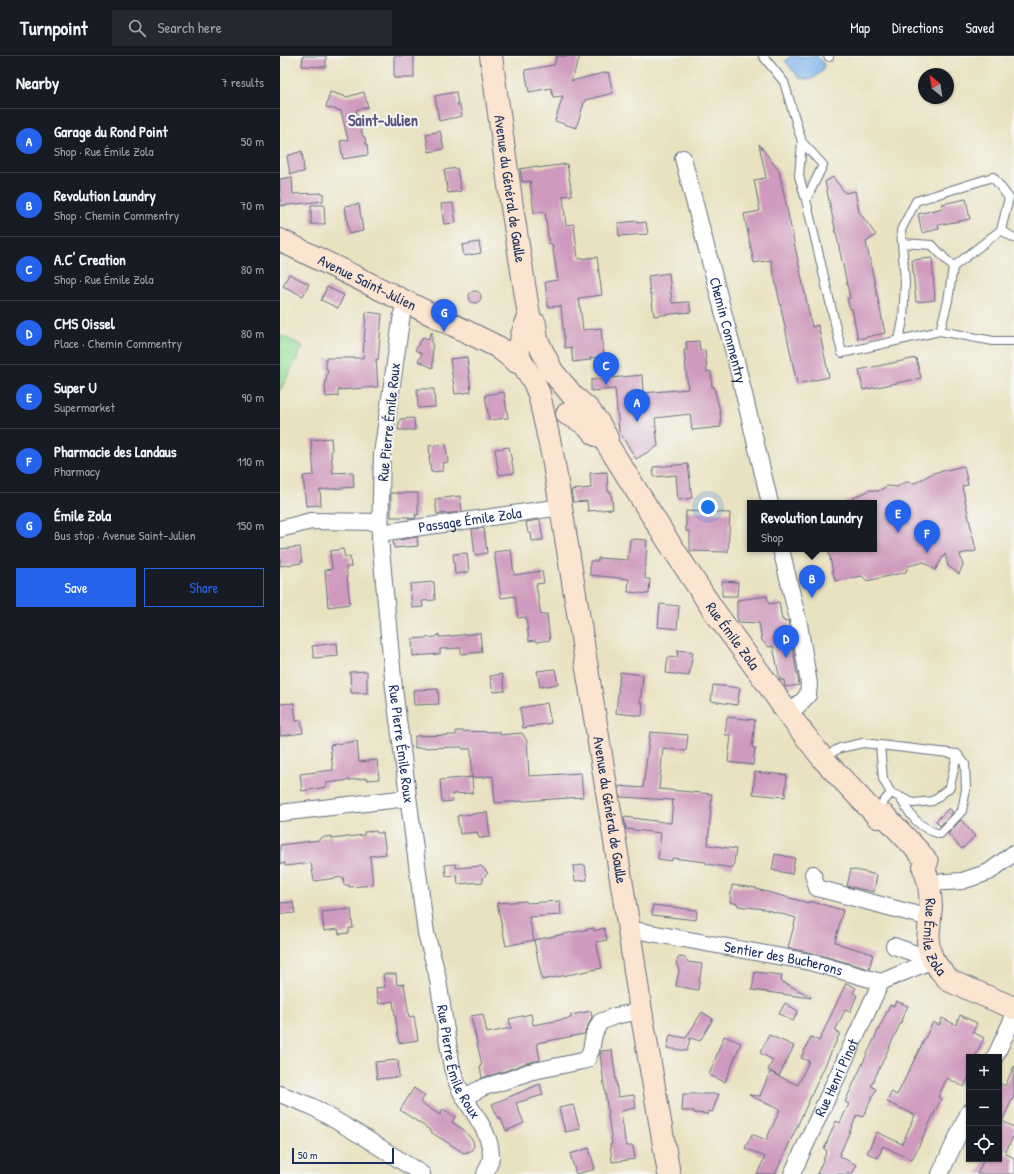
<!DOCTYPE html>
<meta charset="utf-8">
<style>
:root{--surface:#171b24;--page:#242831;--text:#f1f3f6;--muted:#9ea1a6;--line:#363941;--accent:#2563eb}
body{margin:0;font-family:"Patrick Hand",sans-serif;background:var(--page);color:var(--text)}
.controls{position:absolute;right:12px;bottom:12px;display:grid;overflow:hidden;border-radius:0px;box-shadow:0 1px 3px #0004}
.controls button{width:36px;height:36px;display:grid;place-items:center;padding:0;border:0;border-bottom:1px solid var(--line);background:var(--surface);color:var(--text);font:20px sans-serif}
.compass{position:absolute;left:638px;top:12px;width:36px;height:36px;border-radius:50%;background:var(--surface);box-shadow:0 1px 3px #0004;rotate:330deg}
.scale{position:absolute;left:12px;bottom:10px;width:102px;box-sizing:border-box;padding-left:4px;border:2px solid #1b2f5e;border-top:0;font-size:11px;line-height:14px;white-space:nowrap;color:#1b2f5e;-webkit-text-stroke:3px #f6f6f2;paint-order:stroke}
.you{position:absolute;left:428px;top:451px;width:14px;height:14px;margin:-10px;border:3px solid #fff;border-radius:50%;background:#1a73e8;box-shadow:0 0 0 6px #1a73e833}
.badge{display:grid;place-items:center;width:26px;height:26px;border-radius:50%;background:var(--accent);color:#fff;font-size:13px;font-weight:700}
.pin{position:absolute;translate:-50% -33px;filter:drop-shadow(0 1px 2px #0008)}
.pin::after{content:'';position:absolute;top:21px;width:14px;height:12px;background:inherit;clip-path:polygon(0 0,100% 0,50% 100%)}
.popup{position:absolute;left:467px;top:444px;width:130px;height:52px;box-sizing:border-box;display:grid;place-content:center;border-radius:0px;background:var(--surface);filter:drop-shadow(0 1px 3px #0005);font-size:13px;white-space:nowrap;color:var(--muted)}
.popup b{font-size:15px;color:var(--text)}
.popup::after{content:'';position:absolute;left:50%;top:100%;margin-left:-8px;border:8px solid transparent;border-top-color:var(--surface)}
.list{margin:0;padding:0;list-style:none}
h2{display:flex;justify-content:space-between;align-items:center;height:52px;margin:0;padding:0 16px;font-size:17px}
h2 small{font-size:13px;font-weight:400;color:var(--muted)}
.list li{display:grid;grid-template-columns:26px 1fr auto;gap:12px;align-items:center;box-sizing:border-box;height:64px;padding:0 16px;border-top:1px solid var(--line)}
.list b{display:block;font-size:15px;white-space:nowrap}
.list p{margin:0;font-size:13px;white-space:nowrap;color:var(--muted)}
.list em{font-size:13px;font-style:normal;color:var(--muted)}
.actions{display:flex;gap:8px;padding:12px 16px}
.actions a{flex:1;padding:9px 0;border:1px solid var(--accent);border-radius:0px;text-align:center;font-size:14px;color:var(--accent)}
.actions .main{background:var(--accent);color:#fff}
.icon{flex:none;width:22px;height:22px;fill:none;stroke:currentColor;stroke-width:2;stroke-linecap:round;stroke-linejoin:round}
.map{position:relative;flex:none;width:734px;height:1118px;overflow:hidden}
header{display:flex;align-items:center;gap:24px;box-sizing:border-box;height:56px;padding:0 20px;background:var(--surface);border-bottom:1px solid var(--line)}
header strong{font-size:19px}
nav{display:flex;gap:22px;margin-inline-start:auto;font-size:14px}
.search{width:280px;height:36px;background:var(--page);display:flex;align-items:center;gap:10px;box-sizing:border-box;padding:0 14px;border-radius:0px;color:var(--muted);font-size:15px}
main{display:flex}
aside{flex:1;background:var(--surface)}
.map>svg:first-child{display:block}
</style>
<header>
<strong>Turnpoint</strong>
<div class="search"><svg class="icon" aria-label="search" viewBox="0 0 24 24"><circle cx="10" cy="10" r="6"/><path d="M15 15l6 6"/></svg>Search here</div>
<nav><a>Map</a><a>Directions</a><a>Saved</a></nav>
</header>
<main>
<aside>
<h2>Nearby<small>7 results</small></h2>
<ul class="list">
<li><span class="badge">A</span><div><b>Garage du Rond Point</b><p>Shop · Rue Émile Zola</p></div><em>50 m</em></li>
<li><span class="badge">B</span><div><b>Revolution Laundry</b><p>Shop · Chemin Commentry</p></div><em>70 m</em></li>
<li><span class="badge">C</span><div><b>A.C' Creation</b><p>Shop · Rue Émile Zola</p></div><em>80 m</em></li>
<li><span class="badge">D</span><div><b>CMS Oissel</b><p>Place · Chemin Commentry</p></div><em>80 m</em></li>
<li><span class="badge">E</span><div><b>Super U</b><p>Supermarket</p></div><em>90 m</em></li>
<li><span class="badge">F</span><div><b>Pharmacie des Landaus</b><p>Pharmacy</p></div><em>110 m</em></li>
<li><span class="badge">G</span><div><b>Émile Zola</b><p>Bus stop · Avenue Saint-Julien</p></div><em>150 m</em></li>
</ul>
<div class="actions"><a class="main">Save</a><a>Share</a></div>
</aside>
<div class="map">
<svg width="734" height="1118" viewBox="0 0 734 1118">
<rect width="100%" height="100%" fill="#f6f6f2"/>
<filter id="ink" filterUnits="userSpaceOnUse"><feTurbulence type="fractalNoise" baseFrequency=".025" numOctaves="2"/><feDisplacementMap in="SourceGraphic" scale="8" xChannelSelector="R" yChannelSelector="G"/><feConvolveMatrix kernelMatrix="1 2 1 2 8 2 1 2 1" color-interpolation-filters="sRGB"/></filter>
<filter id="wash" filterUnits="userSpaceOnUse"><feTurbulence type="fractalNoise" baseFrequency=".012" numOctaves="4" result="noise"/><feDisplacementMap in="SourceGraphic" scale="16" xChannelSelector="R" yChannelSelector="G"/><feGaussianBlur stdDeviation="0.9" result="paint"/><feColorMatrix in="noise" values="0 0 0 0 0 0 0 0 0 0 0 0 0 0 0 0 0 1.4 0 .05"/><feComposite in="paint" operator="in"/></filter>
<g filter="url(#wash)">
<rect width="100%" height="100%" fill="#e9e2c1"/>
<path fill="#93dd99" stroke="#57867c" d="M0,279L23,290L0,335Z"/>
<path fill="#7bb2ea" stroke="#4b70a4" d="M511,0H537L544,8C543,16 538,19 531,24L519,22L505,5Z"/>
<g id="blocks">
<path fill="#cf9abd" d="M23,0H46V11L22,10Z
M114,0H134V22H114Z
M277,0H300L291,25L328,16L333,37L305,44L296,72L275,65L283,40L273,41L271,32L249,36L245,14L274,9Z
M50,36L67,41L84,36L88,51L76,54L83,81H85L86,89H87L88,99L63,103L60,85L68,84L61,55L46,51Z
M176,36L178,50L180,49L182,60L159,65L155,40Z
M160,75L164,93L149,96L146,78Z
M479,88L499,115L532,271L538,269L549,321L517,328L491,204L474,207L464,158L480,155L474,124L486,122Z
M22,95L24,116L10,118L7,100Z
M287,108L292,139L283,140L286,169L294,168L298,203L317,201L322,239L299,242L303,274L321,272L324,301L310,302V304L293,306L291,291L285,292L281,250L268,251L265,226L278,224L272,188H269L265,156L254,157L250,125L242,126L240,113L257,110V112Z
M177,112L181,135L168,137L164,114Z
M12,121L13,138L43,137V145L0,150V123Z
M553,121L565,137L575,135L579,156L596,179L586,186L605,277L578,283L572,253H570L567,243L570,242L545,126Z
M686,143L690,163L658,169L659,173L642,177L638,158L663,152L662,148Z
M173,147L176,167L164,168L161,148Z
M79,148L83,175L69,178L65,150Z
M31,149H44L45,168H31Z
M358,165V167L366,166L368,178L339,180L338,167Z
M199,186L201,197L184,200L182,189Z
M652,202L655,244L636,246L632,204Z
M389,217L392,247L409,246L411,256L374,260L371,238L370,239L368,220Z
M9,218L29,228L23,240L3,230Z
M47,231L64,239L58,252L41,244Z
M189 241a6 6 0 1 1 12 0a6 6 0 1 1-12 0Z
M86,256L102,258L98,304L96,303L98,331L58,334V340L46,341L45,330L48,313H46V302H83Z
M152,276V285L153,312L138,305L142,298L135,294L143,281L148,283Z
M419,285L420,295L425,294L427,316L431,315L432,331H434L440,355L441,371L412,374L410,358L375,362L378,390L356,403L339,375L335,333L311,335V324L362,319L363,337L408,333L404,294H407L406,286Z
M187,301L191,336L175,338L170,303Z
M636,302L641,322L583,334L579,314Z
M137,333H154L155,351L138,352Z
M224,336L228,362L209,364L205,339Z
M134,362L135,374H118L120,363Z
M51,382L52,395H51L53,417L73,416L74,431L40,434L41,449L26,450L23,420L34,419L31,384Z
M166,388L168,406L162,407L163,415L151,416L149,401H150L149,390Z
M229,391L234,417L219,419L215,393Z
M408,408L412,442L398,444L396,419L374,421L373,411Z
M684,410L688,429L682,430L696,495L680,498L683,509L679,518L668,510L665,498L655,514L644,506L628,510L626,516L587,525L582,520L555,525L548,493H594V447H563L590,434L598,435L607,430L617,431L625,426L635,427L653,417Z
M327,416L328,436H331L333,453L308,455L307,445L293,446L291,434L311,432L310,417Z
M111,437H138V459H135L136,462L128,463L130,461H111Z
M180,440L182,456L162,458V457L157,458L155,443Z
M406,455L450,457L448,496L410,495V475H406Z
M260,464L263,484L252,485L251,477H248L246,466Z
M204,472L207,497L195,499L192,473Z
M137,481L138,490L114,492L113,485Z
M350,483L367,484L365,523H370L369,538L348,536L349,523L310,519V505H318V502L348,504Z
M20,491L22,507L0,510V493Z
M63,493L65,501H70L71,511H66L70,548L48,551L45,514L52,513L50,495Z
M231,494L234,519L262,515L264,527L256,528L261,559L267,558L270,584L257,586L256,584L249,585L246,561L238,562L235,540L221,542L214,496Z
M187,497L189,516L175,518L173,498Z
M442,525L458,526L457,540H442Z
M154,526L155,544L142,545L143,551L132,552L130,528Z
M487,540L489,548L499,546L502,564H504L505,566L508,564L519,629L505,631L504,624H500L493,590L489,591L482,585L479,567L458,566V562H457V544Z
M380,548L399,550L397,573L378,571Z
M200,577L202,596L181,598V592L160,593V598L133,600L132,583L156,581L159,578V581H163Z
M57,587L58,600L34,602L32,590Z
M398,594L413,596L409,620L386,617L388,601L397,602Z
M275,613L278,628L260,631L257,615Z
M87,615V637H71L70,616Z
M340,616L363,619L360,647H363L362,660L336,657Z
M222,618L225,635L213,636L210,620Z
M433,629L460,632L457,649L431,645Z
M158,633L159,648L134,649L133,634Z
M14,647L16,665L21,664L23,677L0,680V648Z
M267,647L271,667L243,672L240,652Z
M447,661L475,664L472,691L475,692L473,709L448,706L451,679H445Z
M176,675L220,676V679L242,677L247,685L249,720L301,717L303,741L215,747L213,720L192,722L191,693H183L182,691L135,692V680L176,679Z
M370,676L408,679L406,695L383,692L379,733L432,738L428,789L456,793L453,812L426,808V806L392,802V805L378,803L381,777L346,773L344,761L391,767L393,744L340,741L339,730L363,732Z
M77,685L79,706L97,704L99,723L87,724V722L46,727V731L22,735L20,718L53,714L50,689Z
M475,716L507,719L505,741L473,738Z
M192,721L193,737L172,738L173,745L162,746L160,724Z
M669,752L673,756L660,770L656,765Z
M207,756L210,781L199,782L197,776L180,778L177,760Z
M681,764L695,780L682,793L668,778Z
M96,775L97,777H103L106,798L90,800L93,829L69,831V829H64L63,821L34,825L31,807L5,810V807L0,808V789L40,784V782L52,780V783L84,779V776Z
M495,798L515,802L512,818L492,814Z
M176,808V812L201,810L208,817L203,822V826L178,828L177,819L166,820L165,809Z
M305,809L307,824L295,825L293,810Z
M571,813L597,819L594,836L567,830Z
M452,829L477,832L476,833L529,847V845L563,854L555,886L559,887V888L593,898L589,913L533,897L508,892L516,862L484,853L458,850V848L450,846Z
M246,845L247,847L280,845L281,859L249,861L254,884L226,890L217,847Z
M13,846L15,857L0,858V847Z
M373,849L417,854L416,864L372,859Z
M71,853L73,872H69V877L59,878L58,873L44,875L42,856Z
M314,872V875L324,872L327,884L316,886L322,912L262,924L254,884Z
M399,901L405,902L408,906L422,908L418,934L396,930L399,914L396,907Z
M475,916L502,919L501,925L531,941V942L472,934Z
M103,918H116L117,929L124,928L129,961L134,960L138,984L119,987L113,945L99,948L96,932L105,931Z
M566,927L576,932L573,937L577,939L570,956L565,954L555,975L560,977L507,1092L495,1118H477L485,1101L465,1092L472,1078L486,1084L500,1054L469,1039L480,1040L490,1016L518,1029L529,1005L521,1002L531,981L539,985Z
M616,945L628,950L621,964H622L591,1030L596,1033L583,1061L577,1059L559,1100L577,1109L572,1118H537L547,1095L544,1093L556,1065L560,1067L569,1048L565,1046L581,1011L610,949L614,950Z
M505,947L518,955L513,965L499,958Z
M311,955L312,961L304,978L257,987L260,1004L246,1007L225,1015L202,1022L200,1010L202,1009L191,960L203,958L207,977L231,972L229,963L251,958L253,969L291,962V959Z
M422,956L433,963L420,985L410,982L407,995L387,992L390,979L406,982Z
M680,959L697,967L693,976L704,982L695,1001H689V1020L684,1031L667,1022L658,1041L661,1043L632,1104L603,1090L598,1102L587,1097L597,1076L622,1088L635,1059L607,1046L611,1036L617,1039L653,966L659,969L662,962L676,969Z
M489,979L514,990L499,1020L488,1014L493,1004L480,997Z
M444,980L461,987L445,1026L429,1019Z
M332,994L338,1041L354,1039L356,1052L341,1055L345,1085L347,1090H353L355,1103L332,1106L330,1088H332L320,998L321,995Z
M118,1004L119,1021L97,1023L95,1006Z
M734,1010V1040L722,1065L734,1071V1079L725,1097L734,1102V1118H697L704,1103H719V1027L725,1030Z
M260,1028L263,1039L236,1047L244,1067L226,1075L220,1061L218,1062L212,1048Z
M134,1032L145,1040L140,1046L160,1059L163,1053L175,1061L172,1066L184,1074L193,1085L194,1090L191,1095L184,1097L149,1075L150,1074L120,1054Z
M403,1038H439L432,1056L428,1055V1058L414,1057V1055H402Z
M293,1049L300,1073L285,1076L279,1052Z
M309,1092L315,1113L296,1118L290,1098Z"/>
</g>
</g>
<g filter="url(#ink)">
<use href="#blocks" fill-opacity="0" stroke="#636e81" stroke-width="1"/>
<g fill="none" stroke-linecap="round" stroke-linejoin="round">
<defs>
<path id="lane" d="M483,0L504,26L522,86L519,120L526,144L562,297L660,275L713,285H734
M548,0L549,1
M522,86L543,109L526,144
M622,187L652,189L673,211L668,245L660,275
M673,211L721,174
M619,284L623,264L625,226L621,174L636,145L713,121L729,142L721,174L734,182
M600,689L603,723L611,737L633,747L653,745L670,731L677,698
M545,703L551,697L560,692L583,687L677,698L685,708L686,733L682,755L660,778C638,772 630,759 619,740
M594,757L611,737"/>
<g id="street">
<path id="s1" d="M403,102L457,309L490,447"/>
<path id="s2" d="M125,246L122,258L102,398L100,483L114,633L146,877L157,918L172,1012C175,1022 178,1032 184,1041C195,1060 211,1078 211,1100C211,1106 207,1113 205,1118"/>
<path d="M0,473L31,465L100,466"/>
<path id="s3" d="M100,477L281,451"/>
<path d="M501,493L519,568L529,628L528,639L509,659"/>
<path d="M0,757L128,742"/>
<path d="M533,818L537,832L650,862"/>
<path d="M649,827L682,825L709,816L734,797"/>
<path id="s4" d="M349,873L530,906L601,926L653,904"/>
<path d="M614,890L653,904"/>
<path d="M715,1001L734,960"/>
<path d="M0,1038L31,1050L82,1080L142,1118"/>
<path d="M184,1041L204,1031L228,1024L249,1016L307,1004L311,994L314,978L320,966L335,960L361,955"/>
<path id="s5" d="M512,1118L601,926"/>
<path d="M660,1118L689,1056"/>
</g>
<g id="secondary">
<path id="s6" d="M211,0L232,151L250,266L255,268L257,284L272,315L293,340L308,353L318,366L327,382L326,386L388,485L432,552L487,627L509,659L544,704L598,761"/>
<path id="s7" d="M0,184L218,291L237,306L242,307"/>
<path id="s8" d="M250,266L246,268L242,279L241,286L238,293L239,299L242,307L253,324L259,338L273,402L346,854L361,955L389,1118"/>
<path d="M287,358C299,363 308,369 316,379"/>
<path d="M598,761L605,760L640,797L647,806L644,812"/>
<path id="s9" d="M644,812L649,827L651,850L648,885L649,894L653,904L660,914L670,925L734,952"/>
</g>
</defs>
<use href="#lane" stroke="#636e81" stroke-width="10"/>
<use href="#street" stroke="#636e81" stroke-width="18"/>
<use href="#secondary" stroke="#636e81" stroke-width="24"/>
<use href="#lane" stroke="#fff" stroke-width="8"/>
<use href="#street" stroke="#fff" stroke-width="16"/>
<use href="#secondary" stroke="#fce5d0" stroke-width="22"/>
</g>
</g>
<g text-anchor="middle" stroke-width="4" stroke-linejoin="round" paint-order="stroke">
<g font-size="15" fill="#1b2f5e" stroke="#f6f6f2">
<text dy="5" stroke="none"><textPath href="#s6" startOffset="134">Avenue du Général de Gaulle</textPath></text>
<text dy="5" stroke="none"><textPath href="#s7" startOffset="97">Avenue Saint-Julien</textPath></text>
<text dy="5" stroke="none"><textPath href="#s1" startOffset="178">Chemin Commentry</textPath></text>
<text transform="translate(109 366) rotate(-84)" y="5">Rue Pierre Émile Roux</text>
<text dy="5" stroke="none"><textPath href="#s3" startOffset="91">Passage Émile Zola</textPath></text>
<text dy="5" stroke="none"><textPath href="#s6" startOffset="648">Rue Émile Zola</textPath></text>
<text dy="5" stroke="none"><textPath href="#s2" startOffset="445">Rue Pierre Émile Roux</textPath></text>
<text dy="5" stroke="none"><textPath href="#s8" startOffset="503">Avenue du Général de Gaulle</textPath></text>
<text dy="5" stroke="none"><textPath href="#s9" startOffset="71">Rue Émile Zola</textPath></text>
<text dy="5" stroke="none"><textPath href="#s4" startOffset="157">Sentier des Bucherons</textPath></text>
<text dy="5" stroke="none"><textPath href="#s2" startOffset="769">Rue Pierre Émile Roux</textPath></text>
<text dy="5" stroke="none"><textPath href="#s5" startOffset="106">Rue Henri Pinot</textPath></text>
</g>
<g font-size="16" font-weight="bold" fill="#5a547f" stroke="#f6f6f2">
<text x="103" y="70">Saint-Julien</text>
</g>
</g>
</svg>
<div class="controls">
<button>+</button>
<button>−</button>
<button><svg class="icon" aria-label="locate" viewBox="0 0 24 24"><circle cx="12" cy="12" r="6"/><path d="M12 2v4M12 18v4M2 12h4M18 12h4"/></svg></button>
</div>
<svg class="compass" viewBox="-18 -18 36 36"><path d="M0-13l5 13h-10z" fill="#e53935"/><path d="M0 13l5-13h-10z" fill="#9ea1a6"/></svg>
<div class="scale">50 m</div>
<div class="you"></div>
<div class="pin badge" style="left:357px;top:366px">A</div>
<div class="pin badge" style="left:532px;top:542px">B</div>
<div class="popup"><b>Revolution Laundry</b>Shop</div>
<div class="pin badge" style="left:326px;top:329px">C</div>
<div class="pin badge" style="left:506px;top:602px">D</div>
<div class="pin badge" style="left:618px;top:477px">E</div>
<div class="pin badge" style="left:647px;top:497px">F</div>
<div class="pin badge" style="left:164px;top:276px">G</div>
</div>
</main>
